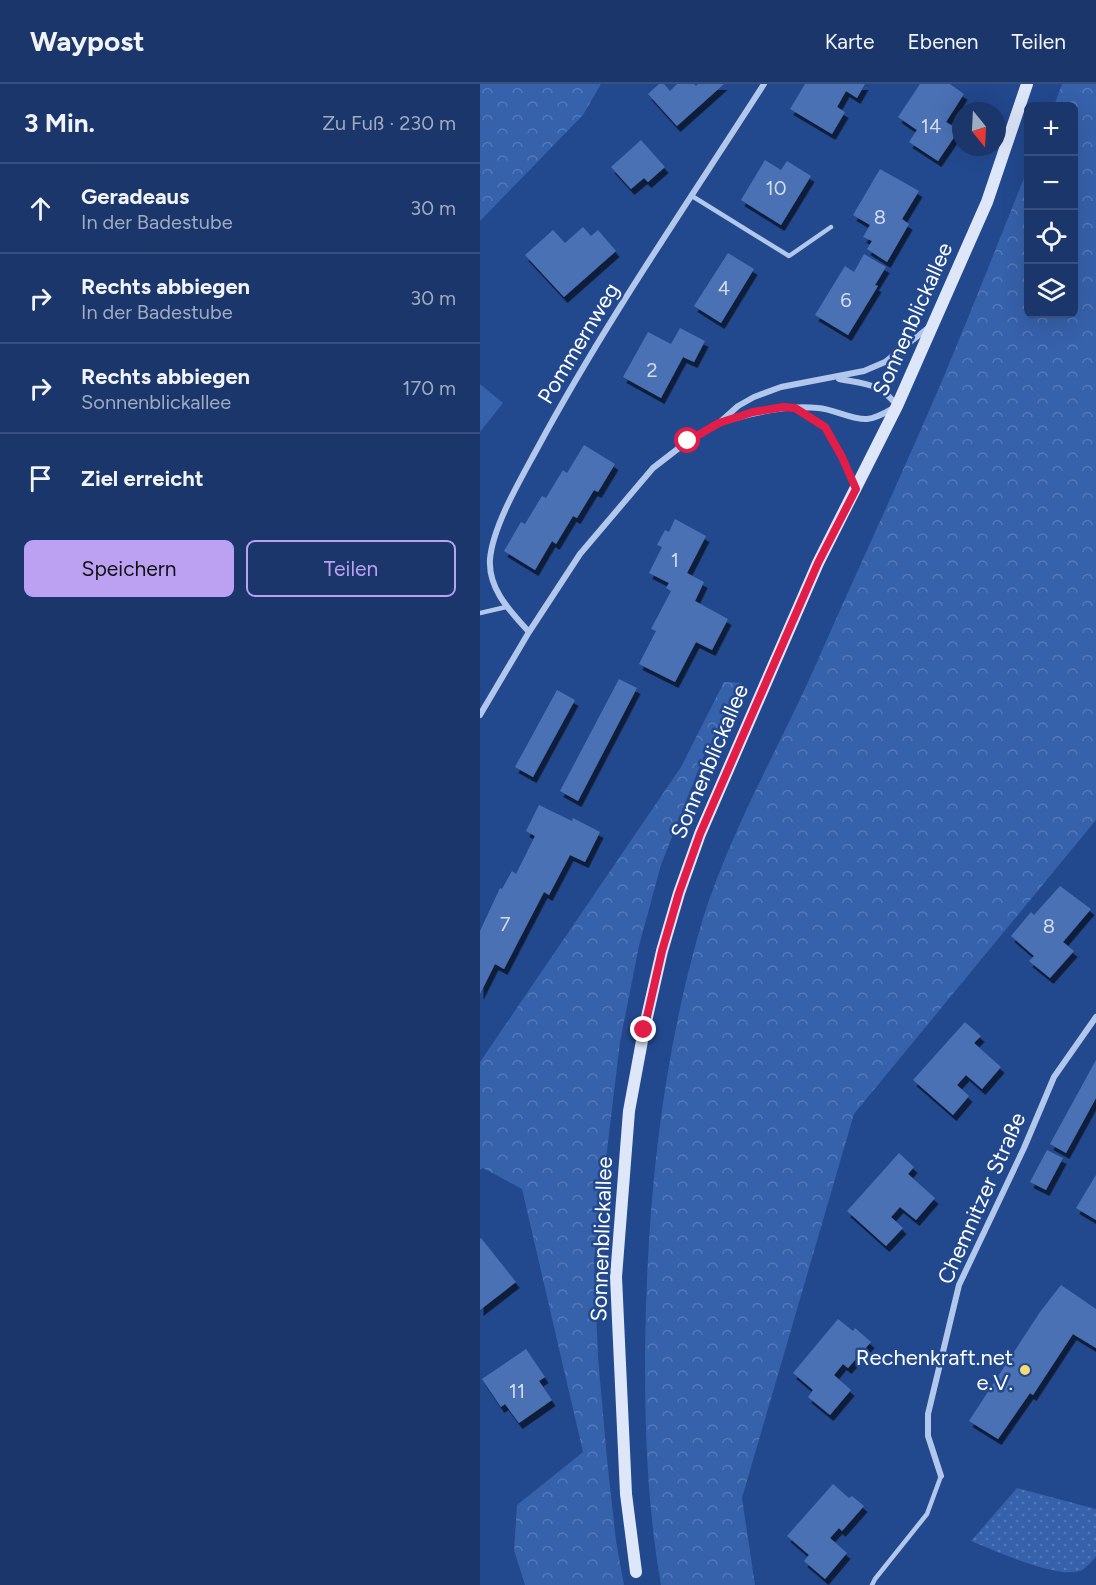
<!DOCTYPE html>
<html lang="de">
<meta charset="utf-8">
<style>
:root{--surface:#1a366a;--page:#233e70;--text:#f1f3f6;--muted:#9fabc1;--line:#38507e;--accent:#bca0f2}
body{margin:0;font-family:Figtree,sans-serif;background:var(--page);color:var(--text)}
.controls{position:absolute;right:18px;top:18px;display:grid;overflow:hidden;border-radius:9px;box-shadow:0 6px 24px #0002}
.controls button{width:54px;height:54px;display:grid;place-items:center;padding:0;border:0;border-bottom:2px solid var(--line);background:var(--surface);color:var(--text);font:30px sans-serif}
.compass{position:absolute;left:472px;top:18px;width:54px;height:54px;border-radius:50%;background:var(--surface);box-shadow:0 6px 24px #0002;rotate:162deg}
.stop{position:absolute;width:18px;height:18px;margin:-14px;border:4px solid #e11d48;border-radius:50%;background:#fff}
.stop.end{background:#e11d48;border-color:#fff;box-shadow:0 2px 6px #0008}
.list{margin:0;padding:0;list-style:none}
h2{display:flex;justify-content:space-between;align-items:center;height:78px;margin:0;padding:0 24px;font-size:26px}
h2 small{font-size:20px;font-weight:400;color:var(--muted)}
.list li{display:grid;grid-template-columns:39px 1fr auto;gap:18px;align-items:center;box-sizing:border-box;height:90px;padding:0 24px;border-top:2px solid var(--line)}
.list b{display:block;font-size:22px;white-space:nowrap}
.list p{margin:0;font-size:20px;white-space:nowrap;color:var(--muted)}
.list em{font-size:20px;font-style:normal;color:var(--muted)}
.actions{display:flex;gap:12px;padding:18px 24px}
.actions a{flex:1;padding:14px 0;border:2px solid var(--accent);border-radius:9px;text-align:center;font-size:21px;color:var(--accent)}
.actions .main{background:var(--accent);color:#111}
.icon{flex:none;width:33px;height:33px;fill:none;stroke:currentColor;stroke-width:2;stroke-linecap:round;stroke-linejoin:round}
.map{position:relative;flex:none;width:616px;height:1501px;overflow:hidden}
header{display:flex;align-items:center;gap:36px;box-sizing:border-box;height:84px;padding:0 30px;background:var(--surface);border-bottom:2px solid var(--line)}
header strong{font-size:28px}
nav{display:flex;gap:33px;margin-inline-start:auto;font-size:21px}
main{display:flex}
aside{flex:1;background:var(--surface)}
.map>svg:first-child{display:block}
</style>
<header>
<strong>Waypost</strong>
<nav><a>Karte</a><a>Ebenen</a><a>Teilen</a></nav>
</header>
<main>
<aside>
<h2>3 Min.<small>Zu Fuß · 230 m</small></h2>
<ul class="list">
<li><svg class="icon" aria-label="ahead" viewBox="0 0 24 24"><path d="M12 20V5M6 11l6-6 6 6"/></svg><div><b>Geradeaus</b><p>In der Badestube</p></div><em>30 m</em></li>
<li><svg class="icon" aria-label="right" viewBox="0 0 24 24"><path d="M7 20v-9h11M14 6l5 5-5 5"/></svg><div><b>Rechts abbiegen</b><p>In der Badestube</p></div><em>30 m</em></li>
<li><svg class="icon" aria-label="right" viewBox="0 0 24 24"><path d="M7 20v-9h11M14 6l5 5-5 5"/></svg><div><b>Rechts abbiegen</b><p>Sonnenblickallee</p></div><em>170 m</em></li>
<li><svg class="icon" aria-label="arrive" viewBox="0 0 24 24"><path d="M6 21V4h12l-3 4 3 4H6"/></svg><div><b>Ziel erreicht</b></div></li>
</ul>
<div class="actions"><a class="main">Speichern</a><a>Teilen</a></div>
</aside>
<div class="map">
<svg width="616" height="1501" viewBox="0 0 616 1501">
<defs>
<pattern id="forest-crowns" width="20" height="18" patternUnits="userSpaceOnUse" patternTransform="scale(1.5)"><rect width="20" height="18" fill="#3661ab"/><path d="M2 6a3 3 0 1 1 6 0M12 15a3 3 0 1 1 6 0" fill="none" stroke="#5479b8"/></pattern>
<pattern id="park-dots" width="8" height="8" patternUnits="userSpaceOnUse" patternTransform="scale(1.5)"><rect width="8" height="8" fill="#3661ab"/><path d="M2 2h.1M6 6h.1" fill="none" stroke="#5479b8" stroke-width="1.8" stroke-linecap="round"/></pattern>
<filter id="shadow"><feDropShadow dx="3.5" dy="6" stdDeviation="0" flood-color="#0009"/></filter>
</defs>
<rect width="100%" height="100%" fill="#22488e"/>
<path fill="url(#forest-crowns)" d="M0,0H121L103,31L0,137Z
M582,0H616V736L374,1030L262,1414L275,1501H181C168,1427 165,1353 165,1277C166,1135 179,992 217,855C243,760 293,676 333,587C376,489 422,391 464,292C493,223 520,154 548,84V230H594V22H574Z
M244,598L262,599L223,674L181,781L159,862L140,958L114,1176L118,1273L127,1375L136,1457L144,1501H45L34,1466L37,1421L103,1368L42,1105L3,1084L0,1086V978L201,683Z"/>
<path fill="url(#park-dots)" d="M537,1404L616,1425V1473C612,1477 607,1483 602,1486C581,1497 513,1466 491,1457Z"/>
<path fill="#3661ab" d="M0,300L23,319L0,348Z"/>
<path fill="#4b71b5" filter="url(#shadow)" d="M179,0H184L190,7L197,0H214L216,2L218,0H244L197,42L168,10Z
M325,0H385L377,14L366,7L357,23L365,28L352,50L310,25Z
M440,0H470L484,10L466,38L479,46L458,77L429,58L437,46L418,33Z
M161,56L185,83L168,98L164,94L151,105L131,83Z
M285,76L301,86L307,77L331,92L301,141L261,116Z
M400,85L439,107L422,135L429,140L407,178L387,165L392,157L383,153L390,141L373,131Z
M103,143L111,152L118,146L136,167L84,213L45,171L73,146L85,159Z
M248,169L274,185L241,239L214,222Z
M384,170L406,183L395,201L398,202L368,251L335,231L365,182L374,188Z
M200,244L225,257L214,278L203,273L181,314L143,293L168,248L191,260Z
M104,361L135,380L118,408L114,406L97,434L93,432L76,460L72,457L55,486L24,467L41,438L45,440L62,412L66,414L83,386L87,389Z
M195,435L226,452L207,489L224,498L215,517L248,535L232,566L216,558L195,598L159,580L176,547L171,545L191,507L186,504L189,499L169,489L182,463L177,461L185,446L189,448Z
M139,595L157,604L98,717L80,707Z
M77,606L95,616L53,693L35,683Z
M59,721L92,737L93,734L120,748L105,778L90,771L69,811L64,808L24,885L15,880L0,910V847L20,804L22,805L32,787L36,790L55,752L46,747Z
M580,802L611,825L583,858L594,867L570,894L549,877L554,872L531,852L551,828L554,831Z
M485,938L501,952L494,959L521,983L502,1005L486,991L477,1001L489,1012L473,1031L433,996Z
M616,976V1014L586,1069L570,1060Z
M567,1066L583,1074L566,1106L550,1098Z
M419,1069L434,1083L428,1090L455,1114L436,1136L420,1123L411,1133L423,1144L406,1162L367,1127Z
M616,1091V1136L596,1124Z
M1,1154L36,1198L0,1226V1155Z
M581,1201L616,1225V1264L593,1250L553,1311L550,1309L518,1355L489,1337L560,1228Z
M358,1235L373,1247L375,1244L391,1258L368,1284L363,1280L354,1291L371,1306L350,1331L328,1313L333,1306L313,1289Z
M46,1265L65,1293L59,1297L72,1316L39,1339L25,1320L21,1323L2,1295Z
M353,1400L369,1414L372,1412L384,1422L362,1447L359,1444L350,1454L367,1469L345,1495L324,1477L329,1471L307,1452Z"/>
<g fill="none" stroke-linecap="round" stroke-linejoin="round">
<path stroke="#b1c7ec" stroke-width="4.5" d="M212,112L309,172L351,143
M0,529L26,523
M392,1501L395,1495L447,1430L461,1392"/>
<path stroke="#b1c7ec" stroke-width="6" d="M316,324L345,343L362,373L375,402
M243,338C274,328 305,321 338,324C354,325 372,336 387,335C398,334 408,327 417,322C401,299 385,300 359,295
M49,548C30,527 8,505 10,475C13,441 42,393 58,363C126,237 207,120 284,0
M0,631L49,548L100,470L173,384L208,357L239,339L258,322L274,313L301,303L384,287L405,278L448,244
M461,1392L448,1352V1330L479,1201L544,1064L574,993L616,933"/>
<path stroke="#dde7f9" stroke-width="12" d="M156,1488L146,1410L136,1193L149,1027L164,946L182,867L199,809L220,750L338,479L417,322L507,118L547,0"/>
</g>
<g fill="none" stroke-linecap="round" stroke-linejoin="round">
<path stroke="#e11d48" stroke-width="8" d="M164,946L182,867L199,809L220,750L338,479L376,405L362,373L345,343L315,324L303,323L273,328L239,339L208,357"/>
</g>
<circle fill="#f7dc74" stroke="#22488e" stroke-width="2" cx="545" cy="1286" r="6"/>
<g text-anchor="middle" stroke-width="5" stroke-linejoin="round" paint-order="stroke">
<g font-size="20" fill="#d2dcec">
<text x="451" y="49">14</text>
<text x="296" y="111">10</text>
<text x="400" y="140">8</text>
<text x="244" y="211">4</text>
<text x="366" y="223">6</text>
<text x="172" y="293">2</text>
<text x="195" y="483">1</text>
<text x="25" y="847">7</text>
<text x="569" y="849">8</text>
<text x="37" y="1314">11</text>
</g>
<g font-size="22" fill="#fff" stroke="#22488e">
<text transform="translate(432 235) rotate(-66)" y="8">Sonnenblickallee</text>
<text transform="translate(98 259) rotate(-59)" y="8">Pommernweg</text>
<text transform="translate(229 677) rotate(-67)" y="8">Sonnenblickallee</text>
<text transform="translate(501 1114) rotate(-66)" y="8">Chemnitzer Straße</text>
<text transform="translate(121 1155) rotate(-88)" y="8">Sonnenblickallee</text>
</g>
<g font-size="22" fill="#fff" stroke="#22488e" text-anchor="end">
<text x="533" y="1281">Rechenkraft.net<tspan x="533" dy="25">e.V.</tspan></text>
</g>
</g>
</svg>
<div class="controls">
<button>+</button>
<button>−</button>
<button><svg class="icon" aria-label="locate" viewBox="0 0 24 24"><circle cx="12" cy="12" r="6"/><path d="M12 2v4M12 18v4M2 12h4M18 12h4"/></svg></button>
<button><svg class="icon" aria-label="layers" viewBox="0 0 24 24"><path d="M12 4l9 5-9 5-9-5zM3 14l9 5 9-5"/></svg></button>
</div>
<svg class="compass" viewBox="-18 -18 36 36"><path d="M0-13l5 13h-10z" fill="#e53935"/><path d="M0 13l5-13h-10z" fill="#9fabc1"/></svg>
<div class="stop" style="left:208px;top:357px"></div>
<div class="stop end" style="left:164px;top:946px"></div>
</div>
</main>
